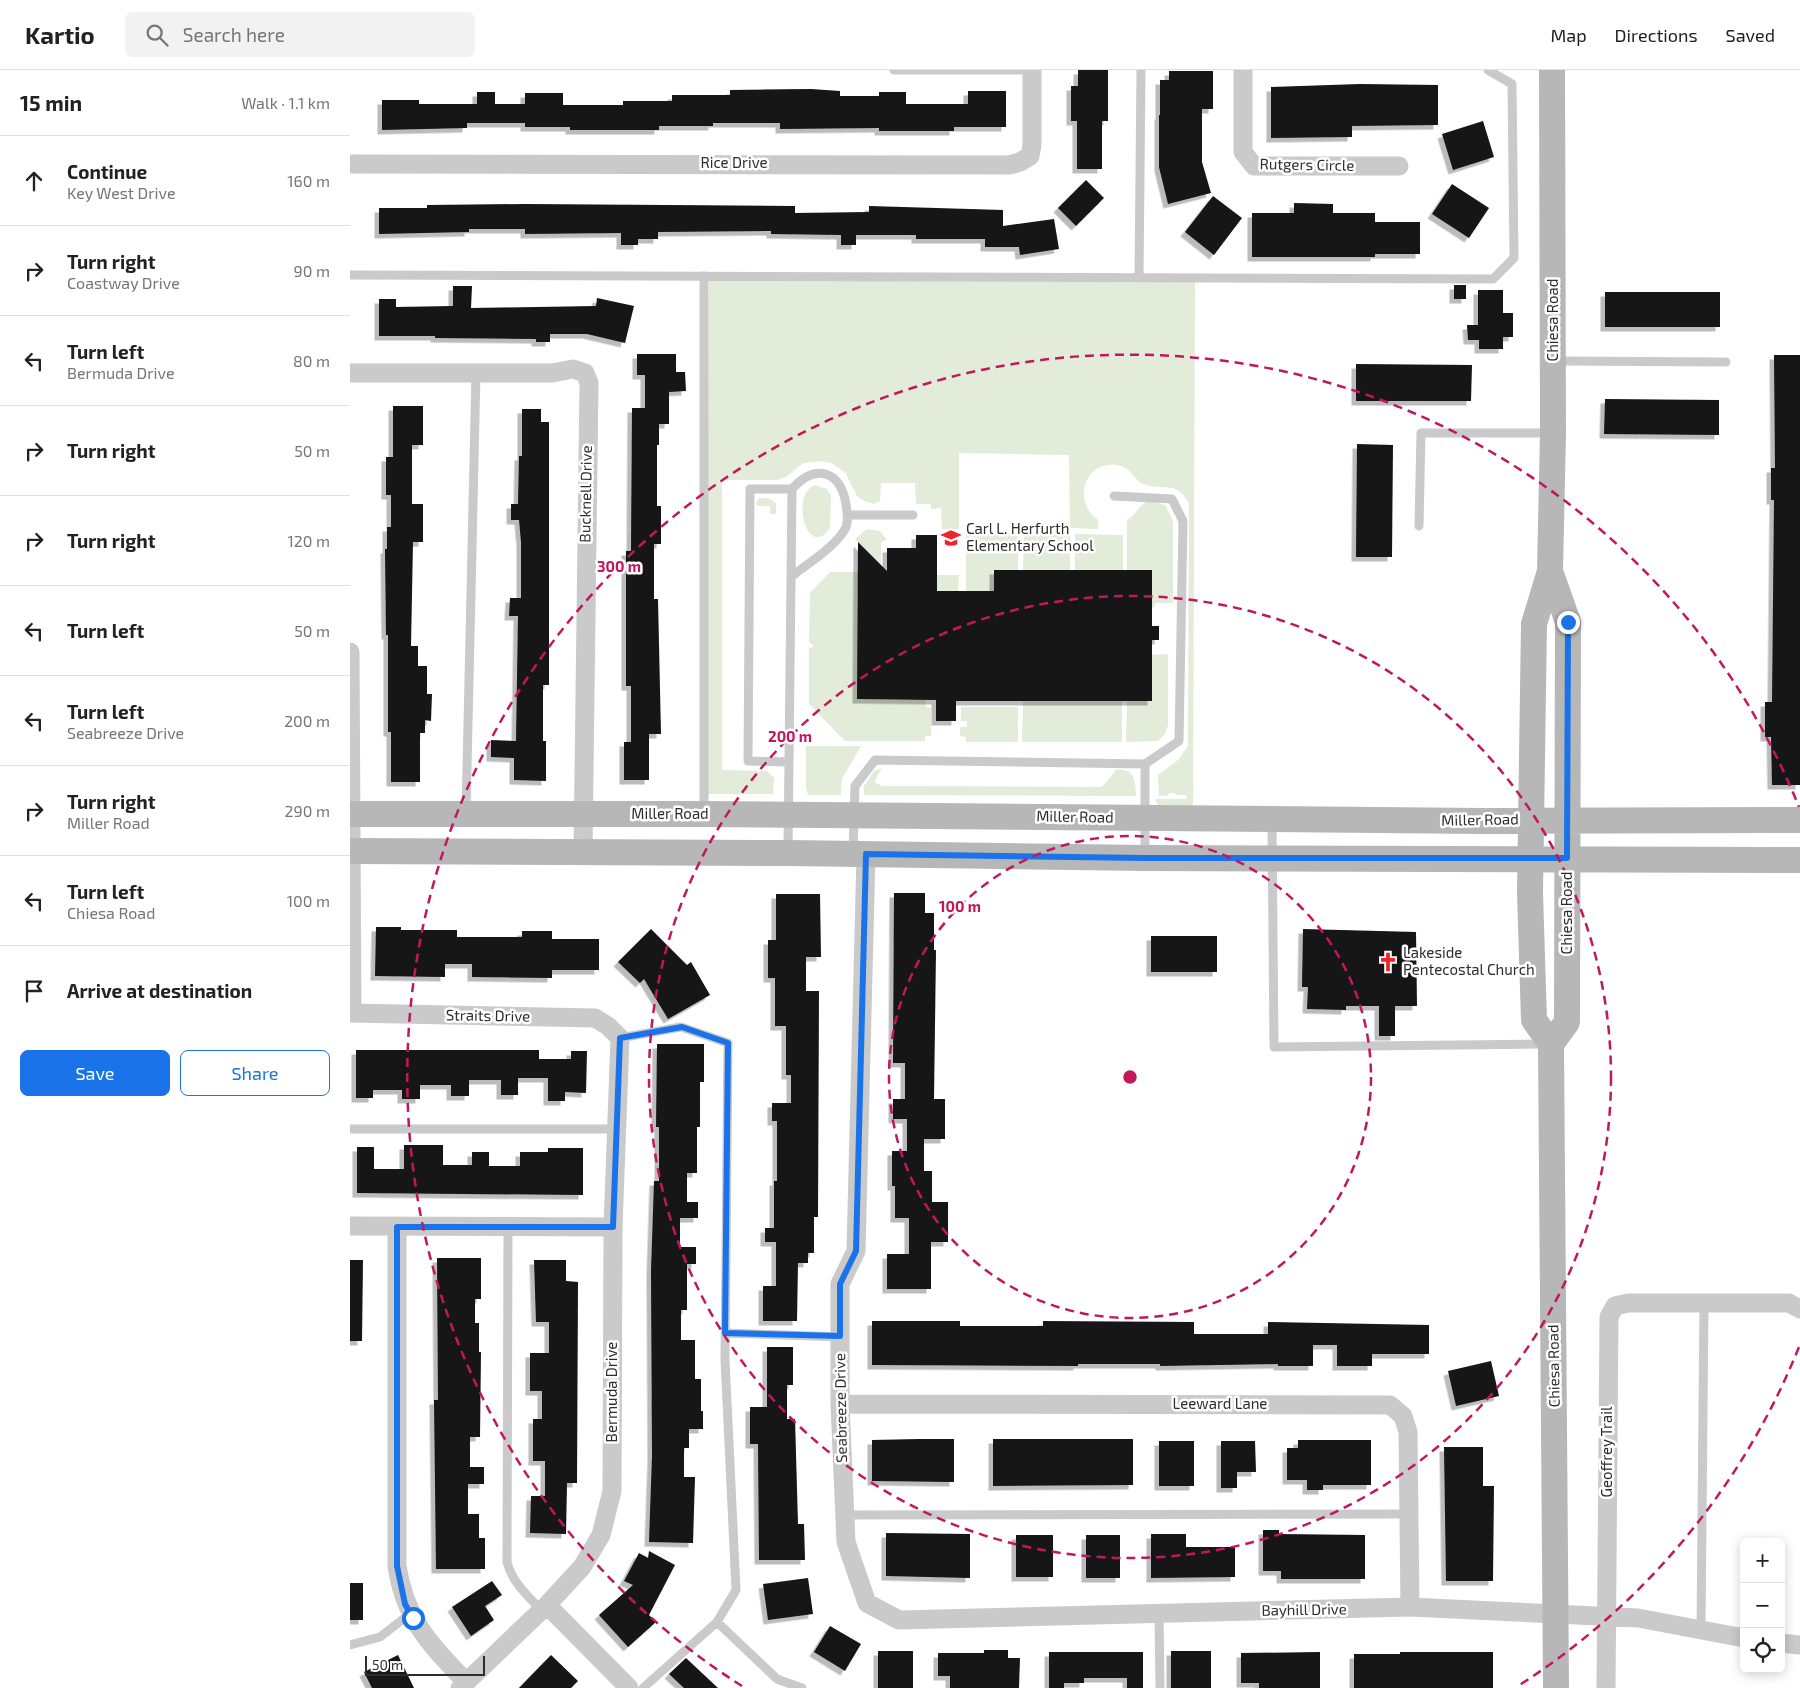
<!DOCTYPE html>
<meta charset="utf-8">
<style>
:root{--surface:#fff;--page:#f2f2f2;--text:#222;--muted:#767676;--line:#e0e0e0;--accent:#1a73e8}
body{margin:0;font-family:"Exo 2",sans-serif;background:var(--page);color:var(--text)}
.controls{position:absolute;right:15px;bottom:15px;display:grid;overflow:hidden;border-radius:8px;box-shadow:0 2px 12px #0003}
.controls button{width:45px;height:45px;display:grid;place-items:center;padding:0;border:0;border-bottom:1px solid var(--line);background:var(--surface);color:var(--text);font:25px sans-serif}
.scale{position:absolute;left:15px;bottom:12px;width:120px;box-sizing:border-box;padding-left:5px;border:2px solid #2d2d2d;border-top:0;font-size:14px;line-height:18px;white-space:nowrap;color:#2d2d2d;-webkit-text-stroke:4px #fff;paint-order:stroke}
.stop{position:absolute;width:15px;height:15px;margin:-11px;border:4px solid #1a73e8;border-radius:50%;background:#fff}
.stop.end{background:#1a73e8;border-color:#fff;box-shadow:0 1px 5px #0008}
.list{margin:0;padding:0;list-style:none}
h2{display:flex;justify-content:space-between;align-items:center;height:65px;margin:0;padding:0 20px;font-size:21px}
h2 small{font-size:16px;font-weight:400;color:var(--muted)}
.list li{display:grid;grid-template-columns:32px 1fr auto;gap:15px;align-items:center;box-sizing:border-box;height:90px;padding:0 20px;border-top:1px solid var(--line)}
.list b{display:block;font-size:19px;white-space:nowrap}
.list p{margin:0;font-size:16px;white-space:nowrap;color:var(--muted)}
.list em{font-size:16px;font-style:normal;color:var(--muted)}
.actions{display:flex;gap:10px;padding:15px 20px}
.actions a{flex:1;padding:11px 0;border:1px solid var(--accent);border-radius:8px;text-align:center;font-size:18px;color:var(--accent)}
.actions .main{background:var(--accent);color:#fff}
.icon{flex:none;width:28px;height:28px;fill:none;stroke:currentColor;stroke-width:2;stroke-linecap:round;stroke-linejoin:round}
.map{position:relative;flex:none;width:1450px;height:1618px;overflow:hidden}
header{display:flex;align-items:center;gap:30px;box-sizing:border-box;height:70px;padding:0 25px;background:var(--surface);border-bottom:1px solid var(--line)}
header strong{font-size:24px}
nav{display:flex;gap:28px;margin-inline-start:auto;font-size:18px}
.search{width:350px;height:45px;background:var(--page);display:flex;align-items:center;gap:12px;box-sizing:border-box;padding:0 18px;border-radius:8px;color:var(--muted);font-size:19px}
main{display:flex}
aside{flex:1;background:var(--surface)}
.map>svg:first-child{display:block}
</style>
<header>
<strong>Kartio</strong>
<div class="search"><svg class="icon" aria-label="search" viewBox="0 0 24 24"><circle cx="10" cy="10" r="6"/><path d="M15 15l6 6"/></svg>Search here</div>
<nav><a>Map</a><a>Directions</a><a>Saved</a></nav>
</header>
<main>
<aside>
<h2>15 min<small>Walk · 1.1 km</small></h2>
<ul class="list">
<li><svg class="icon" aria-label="ahead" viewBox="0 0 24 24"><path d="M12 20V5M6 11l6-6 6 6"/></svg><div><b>Continue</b><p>Key West Drive</p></div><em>160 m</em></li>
<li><svg class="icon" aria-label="right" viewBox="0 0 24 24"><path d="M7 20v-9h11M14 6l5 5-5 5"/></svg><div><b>Turn right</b><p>Coastway Drive</p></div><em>90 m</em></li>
<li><svg class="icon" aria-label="left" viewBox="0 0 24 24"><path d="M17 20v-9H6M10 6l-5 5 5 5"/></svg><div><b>Turn left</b><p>Bermuda Drive</p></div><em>80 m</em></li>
<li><svg class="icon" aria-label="right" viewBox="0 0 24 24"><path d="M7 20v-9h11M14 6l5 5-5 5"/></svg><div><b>Turn right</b></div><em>50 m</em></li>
<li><svg class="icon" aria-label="right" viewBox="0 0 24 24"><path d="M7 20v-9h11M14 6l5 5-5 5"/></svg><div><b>Turn right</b></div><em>120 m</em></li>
<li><svg class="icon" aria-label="left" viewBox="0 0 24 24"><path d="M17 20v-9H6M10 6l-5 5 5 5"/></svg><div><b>Turn left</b></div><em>50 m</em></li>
<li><svg class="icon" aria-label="left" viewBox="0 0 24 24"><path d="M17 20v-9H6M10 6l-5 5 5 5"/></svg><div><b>Turn left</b><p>Seabreeze Drive</p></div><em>200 m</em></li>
<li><svg class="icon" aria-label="right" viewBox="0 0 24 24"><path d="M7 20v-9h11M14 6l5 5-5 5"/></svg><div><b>Turn right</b><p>Miller Road</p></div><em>290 m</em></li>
<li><svg class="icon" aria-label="left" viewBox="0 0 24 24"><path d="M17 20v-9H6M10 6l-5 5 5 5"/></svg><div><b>Turn left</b><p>Chiesa Road</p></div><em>100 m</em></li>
<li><svg class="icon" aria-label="arrive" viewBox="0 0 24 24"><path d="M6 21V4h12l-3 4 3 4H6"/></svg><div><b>Arrive at destination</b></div></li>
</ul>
<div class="actions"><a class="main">Save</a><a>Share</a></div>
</aside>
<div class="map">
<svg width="1450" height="1618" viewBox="0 0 1450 1618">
<defs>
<filter id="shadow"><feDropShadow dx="-4.5" dy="4.5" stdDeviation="0" flood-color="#0004"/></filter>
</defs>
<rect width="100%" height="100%" fill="#fff"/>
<path fill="#e2ecd9" d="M359,210L845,212L843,737H809L805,729H837L836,725H826L825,723H819L817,726H809L808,705L828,690L838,676L839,433C825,410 817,421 796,415C784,412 783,397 766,395C733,391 723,433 748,450V459L720,458L719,385L609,383V459H592L591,438L581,439V434H566L565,413H531L530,431L524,434L514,431L507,426L495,402L481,393L471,391L453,393L436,407L427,410H372V700L417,701L424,708L423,724H356Z
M465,415L477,419L481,426L480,458C458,491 439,425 465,415Z
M409,428H418L426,433V444H420V436H408L406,434Z
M799,431L815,435L823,451V533H806L802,539L777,500V450C787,445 788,434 799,431Z
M517,459L530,461L537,470L531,472V495L505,469Z
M616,464H668V500H644V521H616Z
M674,464H720V500H673Z
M725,464L773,465V500H725Z
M480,502H525L508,507L507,629L576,630V637L581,638V666H575V671H495L459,634V578L463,577V575L459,572L460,523Z
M587,505H609L608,521H587Z
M818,584V655L815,664L808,671L776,672L777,631H802V585Z
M673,631H772V672H672Z
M611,637H668V672H616V667L610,666V657H617V651H611Z
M456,676H511L492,709L491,725H458L456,718Z
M532,698L524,712L532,716L752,717L766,700C784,697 786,712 786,726L514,725V716L524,701Z"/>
<path fill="#141414" filter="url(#shadow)" d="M728,0H758V51H752V99H727V51H721V16H728Z
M819,1H863V39H852V92L861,123L818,134L809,97V45H810V10H819Z
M1010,14L1088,15V55L1002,56V67L921,68V17Z
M461,19L490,21V26H529V22H556V34H618V21H656V57H604V61H529V58L430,59V53H363V56H309V60H220V57H175V53H117V58L32,60V30H69V34H127V22H145V34H175V23H213V35H273V31H322V25H380V20Z
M1133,51L1144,87L1103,100L1092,64Z
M736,110L754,128L726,156L708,138Z
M1102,114L1139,138L1119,168L1082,144Z
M863,126L892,148L864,185L835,162Z
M944,133L983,134V143H1025V152H1070V184H1025V187H902V143H944Z
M175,134L445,136V143L519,142V136L653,140V156L704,149L709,179L670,185L669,177H635V169H566V165H506V175H491V165L421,164V161L308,162V169H288V175H271V163L175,164V159H119V162L29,164V138H77V135Z
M1104,215H1116V229H1104Z
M103,216H122L121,238L246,236L247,228L284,236L275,273L237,264H200V272H186V269L85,268V266H29V229H46V237L103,236Z
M1128,220H1153V243H1163V267H1153V279H1129V270H1118L1117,255H1128Z
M1255,222H1370V257H1255Z
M287,284H326V302H335L336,321L319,322V354H309V375H307V436H311V474H304V529H308L311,664H299V710H274V672H281V616H276V481H281L282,338H295V305H287Z
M1424,285H1450V715H1422L1421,667H1415V632H1422L1424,430H1421V398H1425Z
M1006,294L1122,295L1121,331H1006Z
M1255,329L1369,330V365L1254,364Z
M43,336H73V375H62V434H73V472H63L61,576H68V596H77V624H82L81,651L75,650V663H70V712H41V662H38V565H36L35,479H37V457H41V425H36V387H43Z
M172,339H191V352H199V615H193V671H196V711L164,710V688L141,687V670L166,671L168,546H159L160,528H171V472L169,450H161V434H168L169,386H172Z
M1007,374L1043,375L1042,487H1006Z
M566,465H587V521H644V500H802V556H809V570H802V631H606V651H586V630L507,629L508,472L537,501V478H566Z
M544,823H575V843H584V880H586L584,1029H595V1069H574V1101H582V1132H598V1172H581V1219H537V1184H559V1148H545V1116H542V1081H557V1049H543V1029H555V993H543Z
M426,824H470L471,887H456V921H469L468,1147H464V1183H458V1193H448L447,1251H413V1216H426V1172H415V1158H424V1111H427V1051H422V1033H441V1005H436V956H425V908H418V870H426Z
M26,857H51V860H107V867H172V861H202V869H249V900H202V908L122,907V894H95V907L25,906Z
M301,859L337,895L341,892L360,925L318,949L294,909L290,913L268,892Z
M953,859L1066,862L1067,936H1045V966H1029V936H996V940L957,939L958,917H952Z
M801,866H867V902H801Z
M307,974H354V1012H350V1057H347V1103H337V1132H348V1148H330V1177H346V1194H337V1240H331V1270H345V1309H351V1341H353V1359H339V1378H334V1407H345L343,1473L299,1472L302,1386L301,1201L304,1111H309V1057H306Z
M6,980H189V989H221V981H237L236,1023L215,1022V1031H198V1008H168V1025H151V1010H119V1026H101V1015H70V1029H52V1020H23V1028H6Z
M54,1075H93V1095H122V1082H139V1096H170V1082H198V1078H233V1125L7,1123V1077H24V1099H54Z
M87,1188H131V1229H125V1253H129V1282H131L130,1367H120V1397H134V1414H118V1444H129V1468H135V1499H86L84,1330H88Z
M0,1190H13L12,1271H0Z
M184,1190H216V1211L228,1212L227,1413H217L216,1464L180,1463L181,1426H195V1391H183V1349H192V1321H180V1283H199V1252H186Z
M522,1251H610V1256H693V1251L844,1252V1264H918V1252L1079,1255V1284H1022V1296H987V1275H963V1296H928V1294L810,1296V1294H728V1296L522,1295Z
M417,1277H443V1315H437V1349H445L448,1454H454L455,1490H409L408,1374H400V1337H417Z
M1141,1291L1149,1326L1106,1336L1098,1301Z
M569,1369H604V1412L522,1411V1370Z
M643,1369H783V1415L643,1416Z
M948,1370H1021V1415H973V1420H957V1410H937V1378H948Z
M809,1371H844V1416H809Z
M871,1371H905L906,1402H887V1418H871Z
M1094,1377H1133V1416H1144L1143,1511H1096Z
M913,1460H929V1464L1015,1465V1509H931V1501H913Z
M536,1463L620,1464V1508L536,1506Z
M801,1464H836V1477H885V1507L801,1508Z
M666,1465H703V1507H666Z
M736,1465H770V1508H736Z
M299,1481L325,1495L299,1545L306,1552L278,1577L249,1545L283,1515L274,1511L289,1483L298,1488Z
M458,1508L463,1544L418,1550L413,1514Z
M142,1511L152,1525L135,1536L144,1550L121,1566L102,1537Z
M0,1513H13V1550H0Z
M480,1556L511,1574L495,1601L464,1582Z
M634,1580H658V1588H670L669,1618H600V1606H588V1583H634Z
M528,1581H563V1618H528Z
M821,1581H861V1618H821Z
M699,1582H793V1618H777V1608H734V1613H714V1618H699Z
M970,1582V1618H909V1613H891V1583Z
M1050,1582H1143V1618H1004V1584H1050Z
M48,1585L64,1618H22L14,1602Z
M201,1585L228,1611L221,1618H169Z
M336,1588L368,1618H334L319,1604Z"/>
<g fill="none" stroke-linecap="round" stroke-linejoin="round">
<path stroke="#cacaca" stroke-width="9" d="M544,0H682
M0,205L1143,209L1164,188L1162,14L1138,0
M789,208L791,0
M1206,291L1376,292
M497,445H563
M1069,456L1071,363H1200
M441,507C457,494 488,475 496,457C499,450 497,442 496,434C490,400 465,393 442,419
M795,694V785
M354,741V206
M116,742L126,303
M922,752L924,977L1196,974
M438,780L442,419H400L398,691L439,692
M503,782L505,716L525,690L795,694L829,671L833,451L822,429L764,426
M270,968L331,957L378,973L375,1290L386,1520L367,1552L427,1609L452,1618
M0,1059H266
M158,1157L157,1492C162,1512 177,1525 191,1540
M375,1263L490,1267
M495,1445L1059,1444
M809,1543L810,1618
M1351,1560L1354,1232
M0,1575L30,1567L61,1543
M293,1618L367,1552"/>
<path stroke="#cacaca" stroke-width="19" d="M893,0V82L904,96H1049
M0,94L659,95L670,92L680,86L682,75V0
M0,303H202L223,299L235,303L239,313L233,782
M0,582L2,943
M516,784L506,1181L490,1214V1334L496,1472L517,1533L549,1550L1060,1537L1288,1548L1394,1568
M0,943L245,948L258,956L270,968L263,1157L262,1421L251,1465L232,1497L197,1535L110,1618
M0,1156L263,1157
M47,1157V1496C55,1550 80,1574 116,1612
M490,1334L1040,1335L1053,1346L1058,1362L1060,1537
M197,1535L279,1618
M1431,1573L1450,1575
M1256,1618L1259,1247L1265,1236L1278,1233H1439L1450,1239"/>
<path stroke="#b7b7b7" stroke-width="26" d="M1200,501L1218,552L1217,952L1201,974L1206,1618
M0,744H354L1133,751L1450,750
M0,781L438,783L795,788L1450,790
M1201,974L1184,950L1180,823L1184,554L1200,501L1203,363L1202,0"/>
</g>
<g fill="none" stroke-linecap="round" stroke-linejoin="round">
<path stroke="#1a73e8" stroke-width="6" d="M63,1548L55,1534L47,1496V1157H263L270,968L332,957L378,973L375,1263L490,1266V1214L506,1181L516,784L795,788H1217L1218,552"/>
</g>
<g fill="none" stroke="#c2185b" stroke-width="2.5" stroke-dasharray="9 6">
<circle cx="780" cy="1007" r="241"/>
<circle cx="780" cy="1007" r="481"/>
<path d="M1449 1277A722 722 0 0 1 1168 1616M392 1616A722 722 0 1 1 1449 737"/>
</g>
<defs>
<symbol id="school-bare" viewBox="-9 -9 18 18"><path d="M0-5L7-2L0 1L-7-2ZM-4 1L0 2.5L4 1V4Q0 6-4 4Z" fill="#f0232a" stroke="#fff" stroke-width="2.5" paint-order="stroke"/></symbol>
<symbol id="church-bare" viewBox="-9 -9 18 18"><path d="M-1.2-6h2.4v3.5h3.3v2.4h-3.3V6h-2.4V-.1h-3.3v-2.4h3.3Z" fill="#f0232a" stroke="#fff" stroke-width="2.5" paint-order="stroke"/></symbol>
</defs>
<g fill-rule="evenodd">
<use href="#school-bare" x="587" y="454" width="28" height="28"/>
<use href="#church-bare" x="1024" y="878" width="28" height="28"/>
</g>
<g text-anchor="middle" stroke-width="5" stroke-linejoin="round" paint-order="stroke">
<g font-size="15" fill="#2d2d2d" stroke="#fff">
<text x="384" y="98">Rice Drive</text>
<text transform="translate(957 95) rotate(1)" y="5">Rutgers Circle</text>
<text transform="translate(1203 250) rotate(-90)" y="5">Chiesa Road</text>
<text transform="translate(236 424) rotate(-89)" y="5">Bucknell Drive</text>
<text x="320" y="749">Miller Road</text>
<text transform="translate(725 747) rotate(1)" y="5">Miller Road</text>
<text transform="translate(1130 750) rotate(-1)" y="5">Miller Road</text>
<text transform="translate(1217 843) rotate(-90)" y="5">Chiesa Road</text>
<text transform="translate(138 946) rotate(1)" y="5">Straits Drive</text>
<text transform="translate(1204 1296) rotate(-91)" y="5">Chiesa Road</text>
<text transform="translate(262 1322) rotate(-90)" y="5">Bermuda Drive</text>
<text x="870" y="1339">Leeward Lane</text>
<text transform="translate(491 1338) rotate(-91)" y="5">Seabreeze Drive</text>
<text transform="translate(1257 1382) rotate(-90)" y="5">Geoffrey Trail</text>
<text transform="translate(954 1540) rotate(-1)" y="5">Bayhill Drive</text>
</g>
<g font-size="15" fill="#2d2d2d" stroke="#fff" text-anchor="start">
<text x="616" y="464">Carl L. Herfurth<tspan x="616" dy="17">Elementary School</tspan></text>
<text x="1053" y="888">Lakeside<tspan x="1053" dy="17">Pentecostal Church</tspan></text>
</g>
</g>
<circle cx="780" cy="1007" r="8" fill="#c2185b" stroke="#fff" stroke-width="2.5"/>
<g font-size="15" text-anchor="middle" font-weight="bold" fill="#c2185b" stroke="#fff" stroke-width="5" stroke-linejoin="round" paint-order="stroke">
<text x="269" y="502">300 m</text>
<text x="440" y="672">200 m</text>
<text x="610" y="842">100 m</text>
</g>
</svg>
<div class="controls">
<button>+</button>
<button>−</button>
<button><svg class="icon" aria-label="locate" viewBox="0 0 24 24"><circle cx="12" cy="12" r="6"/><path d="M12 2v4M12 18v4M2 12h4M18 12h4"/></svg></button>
</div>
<div class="scale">50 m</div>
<div class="stop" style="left:63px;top:1548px"></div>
<div class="stop end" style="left:1218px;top:552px"></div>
</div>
</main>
